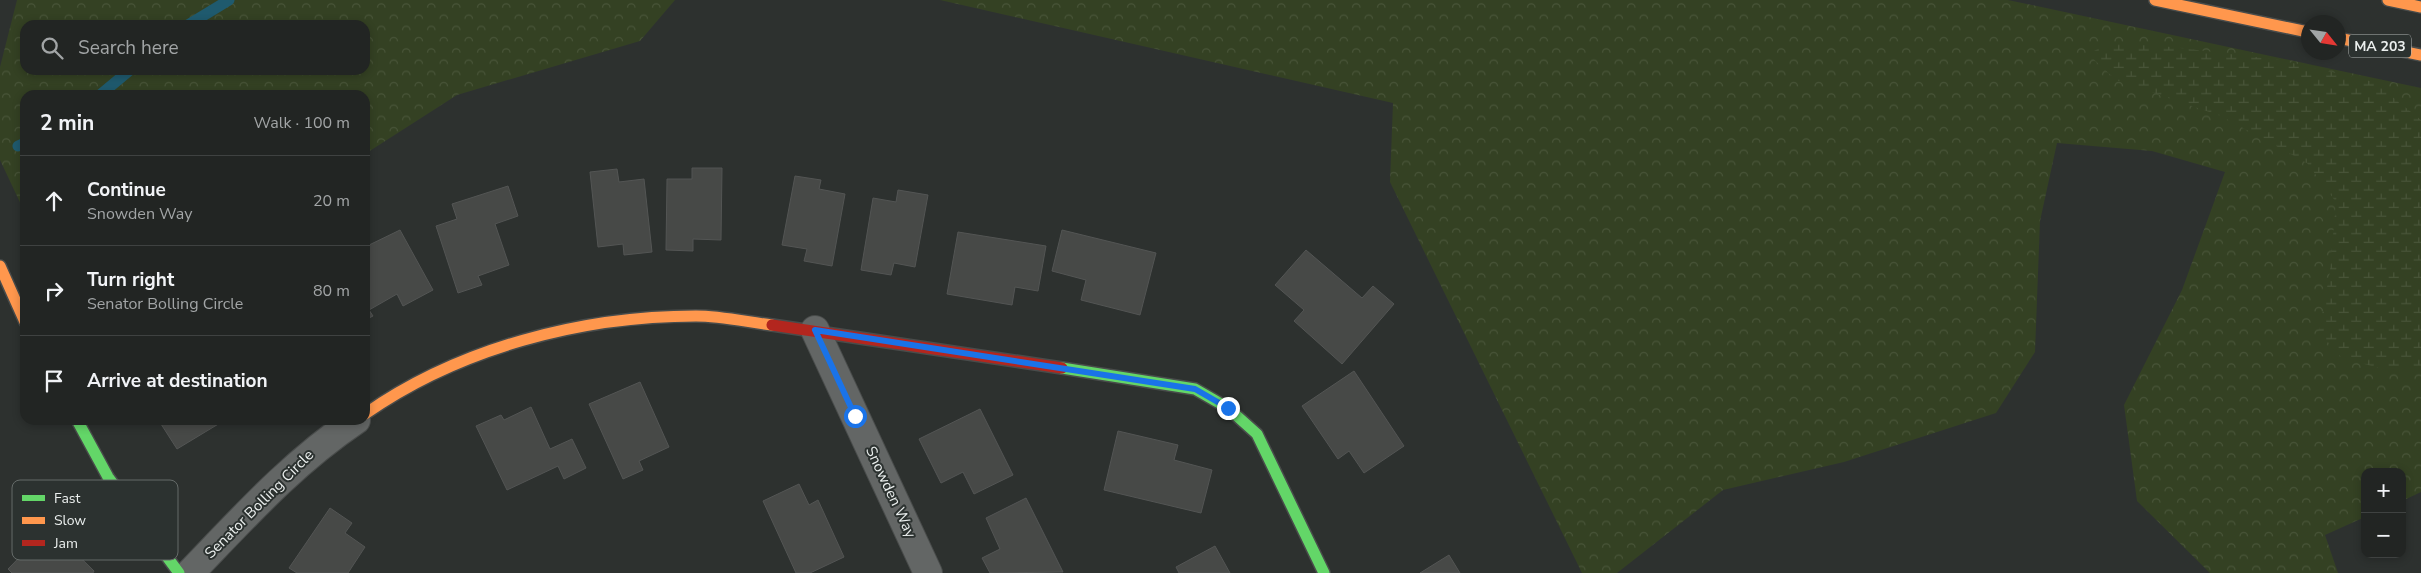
<!DOCTYPE html>
<meta charset="utf-8">
<style>
:root{--surface:#222523;--page:#2a2d2b;--text:#f1f3f6;--muted:#a2a5a6;--line:#3f4241}
body{margin:0;font-family:"Nunito Sans",sans-serif;background:var(--page);color:var(--text)}
.controls{position:absolute;right:15px;bottom:15px;display:grid;overflow:hidden;border-radius:10px;box-shadow:0 2px 8px #0003}
.controls button{width:45px;height:45px;display:grid;place-items:center;padding:0;border:0;border-bottom:1px solid var(--line);background:var(--surface);color:var(--text);font:25px sans-serif}
.compass{position:absolute;left:2301px;top:15px;width:45px;height:45px;border-radius:50%;background:var(--surface);box-shadow:0 2px 8px #0003;rotate:120deg}
.stop{position:absolute;width:15px;height:15px;margin:-11px;border:4px solid #1a73e8;border-radius:50%;background:#fff}
.stop.end{background:#1a73e8;border-color:#fff;box-shadow:0 1px 5px #0008}
.list{margin:0;padding:0;list-style:none}
h2{display:flex;justify-content:space-between;align-items:center;height:65px;margin:0;padding:0 20px;font-size:21px}
h2 small{font-size:16px;font-weight:400;color:var(--muted)}
.list li{display:grid;grid-template-columns:32px 1fr auto;gap:15px;align-items:center;box-sizing:border-box;height:90px;padding:0 20px;border-top:1px solid var(--line)}
.list b{display:block;font-size:19px;white-space:nowrap}
.list p{margin:0;font-size:16px;white-space:nowrap;color:var(--muted)}
.list em{font-size:16px;font-style:normal;color:var(--muted)}
.icon{flex:none;width:28px;height:28px;fill:none;stroke:currentColor;stroke-width:2;stroke-linecap:round;stroke-linejoin:round}
.map{position:relative;flex:none;width:2421px;height:573px;overflow:hidden}
.search{position:absolute;background:var(--surface);box-shadow:0 2px 8px #0003;left:20px;top:20px;width:350px;height:55px;display:flex;align-items:center;gap:12px;box-sizing:border-box;padding:0 18px;border-radius:15px;color:var(--muted);font-size:19px}
.panel{position:absolute;background:var(--surface);box-shadow:0 2px 8px #0003;left:20px;top:90px;width:350px;height:335px;border-radius:15px}
.map>svg:first-child{display:block}
</style>
<div class="map">
<svg width="2421" height="573" viewBox="0 0 2421 573">
<defs>
<pattern id="forest-crowns" width="20" height="18" patternUnits="userSpaceOnUse" patternTransform="scale(1.25)"><rect width="20" height="18" fill="#344123"/><path d="M2 6a3 3 0 1 1 6 0M12 15a3 3 0 1 1 6 0" fill="none" stroke="#485438"/></pattern>
<pattern id="wetland-marsh" width="20" height="14" patternUnits="userSpaceOnUse" patternTransform="scale(1.25)"><rect width="20" height="14" fill="#344123"/><path d="M1 5h8M5 5V1M11 12h8M15 12V8" fill="none" stroke="#485438"/></pattern>
</defs>
<rect width="100%" height="100%" fill="#2d312f"/>
<path fill="url(#forest-crowns)" fill-rule="evenodd" d="M17,0H675L640,41L457,95L365,154V95H25V213L0,160V67ZM25,25H365V70H25Z
M940,0H2008L2421,88V492L2402,501V472H2365V517L2325,535L2338,573H2210L2137,501L2124,405L2182,290L2225,172L2152,151L2057,143L2040,221L2035,352L1996,413L1844,462L1723,490L1617,573H1582L1390,182L1393,103Z"/>
<path fill="url(#wetland-marsh)" d="M2110,43L2172,47L2280,60L2374,82L2421,120V368H2379L2342,358L2319,332L2330,271L2336,202L2307,163L2221,116L2116,80L2088,54Z"/>
<g fill="none" stroke-linecap="round" stroke-linejoin="round">
<path stroke="#1f5a6e" stroke-width="11" d="M188,25L229,0
M100,95L130,70
M18,146L25,143"/>
</g>
<path fill="#474947" stroke="#535554" d="M692,168H722L721,240L693,239V251L666,250L667,179H692Z
M617,169L619,182L644,179L652,252L624,255L623,244L598,247L590,172Z
M795,176L821,180L819,189L845,194L832,266L804,261L807,249L782,245Z
M508,186L518,216L495,224L509,265L478,276L482,285L458,293L436,226L457,219L452,204Z
M898,190L928,195L915,267L894,263L891,275L861,270L873,198L896,202Z
M400,230L433,290L403,306L397,294L369,310L373,316L365,320V247Z
M1062,230L1156,253L1140,315L1081,300L1086,280L1052,271Z
M958,232L1046,246L1038,291L1015,287L1012,305L947,294Z
M1306,250L1362,298L1373,286L1394,304L1342,364L1294,321L1304,310L1275,285Z
M1354,371L1404,446L1364,473L1349,451L1338,459L1302,406Z
M640,382L669,447L639,461L643,470L623,479L589,404Z
M531,407L550,449L572,439L586,468L564,479L558,466L507,490L476,426L501,415L504,420Z
M980,409L1013,475L974,494L963,472L941,483L919,439Z
M168,420H225L177,449L161,424Z
M1118,431L1178,445L1174,460L1212,470L1201,513L1104,490Z
M799,484L809,505L818,500L844,557L810,573H796L763,501Z
M1026,498L1063,572L990,573L982,558L1000,549L986,518Z
M330,508L352,523L345,533L365,547L348,573H297L289,568Z
M49,527L94,571L93,573H12L8,569Z
M1215,546L1230,573H1179L1176,567Z
M1449,555L1460,573H1420Z"/>
<g fill="none" stroke-linecap="round" stroke-linejoin="round">
<defs>
<path id="street" d="M815,330L928,573
M190,573C243,518 292,463 356,420"/>
<path id="fast" d="M1062,368L1195,389L1228,408L1257,434L1324,573
M77,420L108,477L179,573"/>
<path id="slow" d="M2155,0L2308,32
M2388,0L2421,7
M2338,38L2421,55
M0,266L25,322
M365,414C459,348 582,316 696,316C721,316 747,322 772,325"/>
<path id="jam" d="M772,325L1062,368"/>
</defs>
<use href="#street" stroke="#494c4b" stroke-width="30"/>
<use href="#fast" stroke="#494c4b" stroke-width="14"/>
<use href="#slow" stroke="#494c4b" stroke-width="14"/>
<use href="#jam" stroke="#494c4b" stroke-width="14"/>
<use href="#street" stroke="#636665" stroke-width="28"/>
<use href="#fast" stroke="#63d668" stroke-width="11"/>
<use href="#slow" stroke="#ff974d" stroke-width="11"/>
<use href="#jam" stroke="#b3261e" stroke-width="11"/>
</g>
<g fill="none" stroke-linecap="round" stroke-linejoin="round">
<path stroke="#1a73e8" stroke-width="6" d="M855,416L815,330L1195,389L1228,408"/>
</g>
<g text-anchor="middle" stroke-width="4" stroke-linejoin="round" paint-order="stroke">
<rect fill="#2c3230" stroke="#b2b6b5" stroke-width="1" x="2349" y="34.5" width="62" height="23" rx="4"/>
<g font-size="14" font-weight="bold" fill="#ebefee">
<text x="2380" y="51">MA 203</text>
</g>
<g font-size="15" fill="#ebefee" stroke="#2c3230">
<text transform="translate(891 492) rotate(65)" y="5">Snowden Way</text>
<text transform="translate(259 504) rotate(-45)" y="5">Senator Bolling Circle</text>
</g>
</g>
<rect x="12" y="480" width="166" height="80" rx="8" fill="#2c3230" stroke="#656b69" stroke-width="1"/>
<rect x="22" y="495" width="23" height="6" fill="#63d668"/>
<rect x="22" y="517" width="23" height="7" fill="#ff974d"/>
<rect x="22" y="540" width="23" height="6" fill="#b3261e"/>
<g font-size="14" fill="#ebefee">
<text x="54" y="503">Fast</text>
<text x="54" y="525">Slow</text>
<text x="54" y="548">Jam</text>
</g>
</svg>
<div class="controls">
<button>+</button>
<button>−</button>
</div>
<svg class="compass" viewBox="-18 -18 36 36"><path d="M0-13l5 13h-10z" fill="#e53935"/><path d="M0 13l5-13h-10z" fill="#a2a5a6"/></svg>
<div class="stop" style="left:855px;top:416px"></div>
<div class="stop end" style="left:1228px;top:408px"></div>
<div class="search"><svg class="icon" aria-label="search" viewBox="0 0 24 24"><circle cx="10" cy="10" r="6"/><path d="M15 15l6 6"/></svg>Search here</div>
<section class="panel">
<h2>2 min<small>Walk · 100 m</small></h2>
<ul class="list">
<li><svg class="icon" aria-label="ahead" viewBox="0 0 24 24"><path d="M12 20V5M6 11l6-6 6 6"/></svg><div><b>Continue</b><p>Snowden Way</p></div><em>20 m</em></li>
<li><svg class="icon" aria-label="right" viewBox="0 0 24 24"><path d="M7 20v-9h11M14 6l5 5-5 5"/></svg><div><b>Turn right</b><p>Senator Bolling Circle</p></div><em>80 m</em></li>
<li><svg class="icon" aria-label="arrive" viewBox="0 0 24 24"><path d="M6 21V4h12l-3 4 3 4H6"/></svg><div><b>Arrive at destination</b></div></li>
</ul>
</section>
</div>
